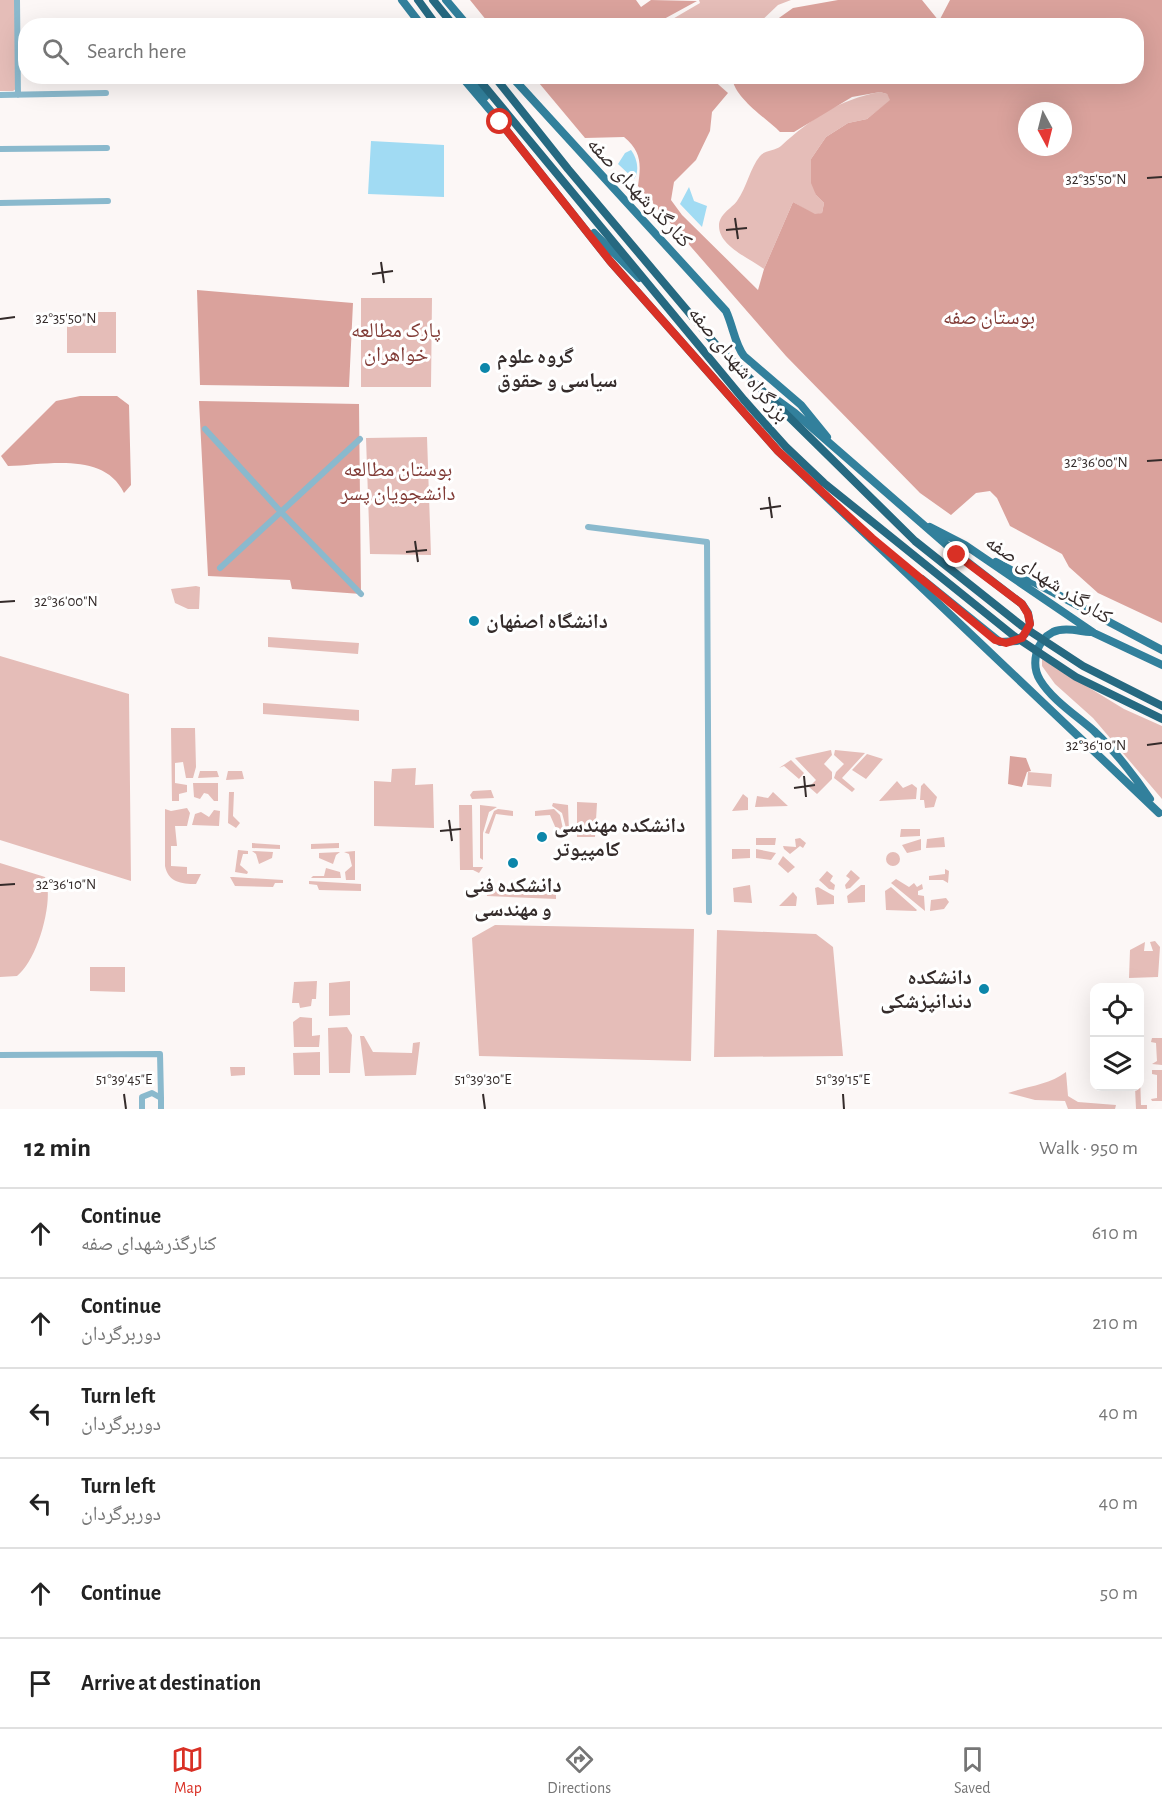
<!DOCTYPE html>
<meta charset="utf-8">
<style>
:root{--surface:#fff;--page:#f2f2f2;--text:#222;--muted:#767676;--line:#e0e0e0;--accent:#d93025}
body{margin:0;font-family:"Alegreya Sans","Noto Naskh Arabic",sans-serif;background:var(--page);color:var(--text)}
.controls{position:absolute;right:18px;bottom:18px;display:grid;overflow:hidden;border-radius:12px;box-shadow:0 6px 24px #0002}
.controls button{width:54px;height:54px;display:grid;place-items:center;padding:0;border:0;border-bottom:2px solid var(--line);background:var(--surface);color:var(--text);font:30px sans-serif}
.compass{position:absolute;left:1018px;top:102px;width:54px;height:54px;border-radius:50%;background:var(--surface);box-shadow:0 6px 24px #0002;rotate:173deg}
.stop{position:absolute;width:18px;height:18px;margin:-14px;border:4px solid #d93025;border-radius:50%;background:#fff}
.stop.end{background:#d93025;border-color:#fff;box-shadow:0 2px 6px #0008}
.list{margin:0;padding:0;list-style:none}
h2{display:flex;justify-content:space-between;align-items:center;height:78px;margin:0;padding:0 24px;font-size:26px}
h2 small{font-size:20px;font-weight:400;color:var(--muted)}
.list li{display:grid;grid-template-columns:39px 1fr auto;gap:18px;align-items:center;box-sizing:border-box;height:90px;padding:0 24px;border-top:2px solid var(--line)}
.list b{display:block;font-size:22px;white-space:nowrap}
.list p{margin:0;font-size:20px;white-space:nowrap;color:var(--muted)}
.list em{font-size:20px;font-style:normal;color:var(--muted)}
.icon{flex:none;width:33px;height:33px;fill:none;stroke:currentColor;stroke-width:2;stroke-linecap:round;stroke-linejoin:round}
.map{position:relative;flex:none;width:1162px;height:1109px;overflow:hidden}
.search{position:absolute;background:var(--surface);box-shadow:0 6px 24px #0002;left:18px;right:18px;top:18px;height:66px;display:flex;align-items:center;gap:15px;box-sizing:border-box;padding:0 21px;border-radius:24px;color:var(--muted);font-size:22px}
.sheet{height:618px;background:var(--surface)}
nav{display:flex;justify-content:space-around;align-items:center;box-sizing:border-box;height:84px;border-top:2px solid var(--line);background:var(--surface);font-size:16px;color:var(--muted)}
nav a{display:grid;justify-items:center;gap:3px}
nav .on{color:var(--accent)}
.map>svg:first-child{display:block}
</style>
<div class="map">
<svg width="1162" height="1109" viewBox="0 0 1162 1109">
<rect width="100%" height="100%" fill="#fcf7f6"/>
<path fill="#e5bdb8" d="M0,0H15L16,89L13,91H0Z
M699,0H791L778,5L757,25L664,24L700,3Z
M880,92L887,94L891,100L867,119L848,123L826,137L811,159L816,195L824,203L822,213L815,215L793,202L764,269C749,258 719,246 719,226C719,214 731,209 737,201C747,187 750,168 760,156C765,150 775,151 781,146C812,118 838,100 880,92Z
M361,298H432L431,387H361Z
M67,312H116V353H67Z
M427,437L431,555L370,554L366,438Z
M196,586L200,587L199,609H188L175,603L171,589Z
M268,637L359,643L358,654L268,647Z
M0,656L129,694L131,881L0,840Z
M1042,659L1124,709L1162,726V799L1093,718L1055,684L1042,666Z
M263,703L359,710V721L263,714Z
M171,728H195L196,767L193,778H186L183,762L175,763V783L187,785V792L179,794V801H172Z
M831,750L832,755L824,764L832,772V779L817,794L809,787L816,780L795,758Z
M835,750L865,753L842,778L855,789L852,792L834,778L836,772L844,764L834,755Z
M867,754L883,759L866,779L852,770Z
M791,760L804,773L799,779L784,766L779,768Z
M416,768L415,785L433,784L434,828L374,826V781L391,782L392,769Z
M200,771H217L219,777L198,778Z
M228,771H242L244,779L226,780Z
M1028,772L1052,774L1051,787L1027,785Z
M897,781L903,788L912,784L917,788L916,799L879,801Z
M218,783V801H214L208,794L204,793L200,799L194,797L193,783Z
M924,783L937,797L934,807L925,808L924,800H920L921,786Z
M491,790L494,798L472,799L470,795L473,791Z
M229,792H234L233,816L240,823L236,828L228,823Z
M773,792L788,806L755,807L757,796L768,798Z
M743,794L748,798V810L732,811Z
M577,802L597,803L595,837H577Z
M553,803L568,805L569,832L566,836H558L566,828L562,813L552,806Z
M459,805H472L473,867H483L479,873L473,870H460Z
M480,805L497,807L489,812L483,833V860L480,858Z
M187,808L190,813L187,826H175L177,846H171V866L187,867V874H201L196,884C181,884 168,882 165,866V809L171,811Z
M498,809L513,811V816L496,814L489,834L485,833L494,811Z
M554,809L560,815L563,829L557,831L550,815L535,816V811Z
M214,810L220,811L219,826L192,825L195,814L201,812L209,817Z
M920,829V836L900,837L901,829Z
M944,837L945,847L926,848L927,839Z
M776,838L775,845H756V838Z
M800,838L806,843L803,848L800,846L790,854L784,849L783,846L796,847L795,839Z
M921,839V850L907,853L902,845Z
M252,843L280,845V849L252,848Z
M339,843V848L311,849V844Z
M732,849H750V858L732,859Z
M756,849L776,853L771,860L756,858Z
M238,850L248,851V854H243L240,865L248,872L247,874L235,872Z
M252,851L273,852L272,858L259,864L256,854Z
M355,851V880H346L345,872L352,866L349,854L344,852Z
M886 859a7 7 0 1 1 14 0a7 7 0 1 1-14 0Z
M340,852L336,855L333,864L319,858V853Z
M783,856L795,867L788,873L778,864Z
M0,863L45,877C55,900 37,961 17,976L0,977Z
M326,868L340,872L341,878H311L313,876H324Z
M945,869L949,871L948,883L943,880H929V876L945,874Z
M851,870L860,878L850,888L846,889L845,885L850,879L846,876Z
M827,871L833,876L830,881L835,885L834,890L829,889L819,880Z
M230,877H233L283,880V883H275L273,887L235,886Z
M896,879L909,887L914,883L917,887L922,884L923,889L918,891V895L924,896L925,911L891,883Z
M309,881L361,884V891L319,890L317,885L309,884Z
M750,885L752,903L734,902L733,888Z
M861,885H865V902L848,903L847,896Z
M486,887L556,889V899L487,896Z
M818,887L834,896V904L817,905L815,888Z
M891,887L917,910L916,911L886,910L885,891Z
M793,892L797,897L796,906H779Z
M946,898L949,902L944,909L930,911L931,900Z
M495,925L694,929L691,1061L479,1056L472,938Z
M717,930L816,934L833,947L843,1056L714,1057Z
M1155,941L1160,947L1158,977L1129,978L1130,950L1145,942L1144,951H1153L1150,942Z
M90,967H125V992L90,991Z
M317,981L316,999H312L311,1006L300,1008L299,1003H292L294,982Z
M350,981V1015L329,1016V983Z
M300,1017L312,1018V1036L320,1035L319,1047H294L293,1022Z
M347,1027L352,1035L350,1073H329L328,1028Z
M360,1036H364L373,1052L412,1053L413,1043L420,1042L416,1075L365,1076Z
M1152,1038H1162V1065L1152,1064L1157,1061L1156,1043L1151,1042Z
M320,1052V1075H294L293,1053Z
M230,1067H245V1075L231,1076Z
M1152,1070H1162V1101H1152L1151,1099L1157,1098V1075L1152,1074Z
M1066,1072L1068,1096L1078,1102L1116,1105L1115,1109H1068L1065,1101L1035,1100L1008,1093C1028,1086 1049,1085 1066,1072Z
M1140,1074L1141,1105H1147V1109H1136L1135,1087L1140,1086Z"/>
<path fill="#daa29c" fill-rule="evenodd" d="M470,0H636L641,7L651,0L697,1L653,25L491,26Z
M838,0H922L939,21L950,0H1162V623L1098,593L1069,567L1062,554L1010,526L997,498L990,491L976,493L951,515L920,493L786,356L638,186C641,165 642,152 624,137L585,138L534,77H710L728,93L712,112L710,131L696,160L674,182L671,200L682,215L758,290L764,269L793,202L815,214L822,213L824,203L816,195L811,183V159L826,137L848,123L867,119L890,100L887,94L880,92L852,97L794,132H780C766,118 734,98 732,77L1136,76V26L769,25L793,8ZM1027,111H1063V147H1027Z
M197,290L353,303L349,387L200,385Z
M80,396H117L129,405L131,485L124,493C104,451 46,465 8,466L1,456L56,401Z
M199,401L359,404L361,594L292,589L290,580L208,576Z
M1010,756L1026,758L1031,771L1027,772L1022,787L1008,784Z"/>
<path fill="#a1dbf3" d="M371,141L444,145V197L368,194Z
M631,150C637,158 640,171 634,179L618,164L625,153Z
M689,187L694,201L707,206L702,227L680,204Z"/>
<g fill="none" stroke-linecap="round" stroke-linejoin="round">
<path stroke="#8ab9cd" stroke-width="6" d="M17,0L18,95
M0,95L106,93
M0,149L107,148
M0,203L108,201
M205,429L281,512L361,594
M588,527L707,542L709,912
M220,568L360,439
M0,1055L160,1054L161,1098
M142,1109V1097L152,1093L161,1098V1109"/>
<path stroke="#32809c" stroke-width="8" d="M402,0L422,26
M446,0L468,26
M461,76L500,122L610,261L778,451L1159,813
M470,76L485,97
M511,76L726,311C733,326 735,345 744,356L801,405L827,437
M594,233L639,278
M773,397L795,413L957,554L1022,604L1028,613L1030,624L1025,634L1017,641L1000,642L922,579
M930,527L965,545L1094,633L1162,665
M996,562L1162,650
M1090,632C1078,631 1064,627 1053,632C1035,641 1031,665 1040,680C1052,700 1077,716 1094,731C1116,752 1133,774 1150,799"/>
<path stroke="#266981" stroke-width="8" d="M418,0L437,26
M433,0L454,26
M476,76L744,400L786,447L824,483L1014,636L1076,677L1162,719
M494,76L568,169L717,346L915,541L1022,626L1083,666L1162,706"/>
</g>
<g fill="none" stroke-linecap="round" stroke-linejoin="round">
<path stroke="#d93025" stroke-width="8" d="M500,122L610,261L778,451L872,538L995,640L1006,643L1022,638L1030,624L1028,614L1022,604L957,555"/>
</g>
<path fill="none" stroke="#342b2a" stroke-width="2" d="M1147,178L1162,177M735,218L738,239M726,230L747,228M381,262L384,283M372,274L393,271M0,319L15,317M1147,461L1162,460M769,497L772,518M760,509L781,506M415,541L418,562M406,552L427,550M0,602L15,601M1147,745L1162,743M804,776L806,797M794,788L815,785M449,820L452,841M440,831L461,829M0,885L15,884M124,1094L126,1109M483,1094L485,1109M843,1094L844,1109"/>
<g fill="#0c86aa" stroke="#fff" stroke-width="2">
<circle cx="485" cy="368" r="6"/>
<circle cx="474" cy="621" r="6"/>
<circle cx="542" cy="837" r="6"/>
<circle cx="513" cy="863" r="6"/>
<circle cx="984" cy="989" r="6"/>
</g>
<g text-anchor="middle" stroke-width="6" stroke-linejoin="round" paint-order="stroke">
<g font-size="21" fill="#342b2a" stroke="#fff">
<text transform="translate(640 192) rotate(47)" y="7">کنارگذرشهدای صفه</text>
<text transform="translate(739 364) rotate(50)" y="7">بزرگراه شهدای صفه</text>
<text transform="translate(1049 579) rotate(33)" y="7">کنارگذر شهدای صفه</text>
</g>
<g font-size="21" fill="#803a35" stroke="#fff">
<text x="989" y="324">بوستان صفه</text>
<text x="396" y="337">پارک مطالعه<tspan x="396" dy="24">خواهران</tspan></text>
<text x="398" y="476">بوستان مطالعه<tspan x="398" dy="24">دانشجویان پسر</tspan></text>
</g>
<g font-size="21" font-weight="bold" fill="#342b2a" stroke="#fff" text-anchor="start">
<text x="497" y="363">گروه علوم<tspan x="497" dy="24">سیاسی و حقوق</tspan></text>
<text x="486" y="628">دانشگاه اصفهان</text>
<text x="554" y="832">دانشکده مهندسی<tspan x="554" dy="24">کامپیوتر</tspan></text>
<text x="513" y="892" text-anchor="middle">دانشکده فنی<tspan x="513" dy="24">و مهندسی</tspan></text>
<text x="972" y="984" text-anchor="end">دانشکده<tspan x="972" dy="24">دندانپزشکی</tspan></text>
</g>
</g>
<g font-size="15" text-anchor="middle" fill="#342b2a" stroke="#fff" stroke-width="6" stroke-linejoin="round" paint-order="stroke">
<text x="1096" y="184">32°35'50"N</text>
<text x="66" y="323">32°35'50"N</text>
<text x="1096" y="467">32°36'00"N</text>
<text x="66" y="606">32°36'00"N</text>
<text x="1096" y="750">32°36'10"N</text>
<text x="66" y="889">32°36'10"N</text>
<text x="124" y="1084">51°39'45"E</text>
<text x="483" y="1084">51°39'30"E</text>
<text x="843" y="1084">51°39'15"E</text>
</g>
</svg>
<div class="controls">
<button><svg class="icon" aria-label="locate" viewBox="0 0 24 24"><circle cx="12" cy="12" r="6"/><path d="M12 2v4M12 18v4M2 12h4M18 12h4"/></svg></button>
<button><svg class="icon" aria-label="layers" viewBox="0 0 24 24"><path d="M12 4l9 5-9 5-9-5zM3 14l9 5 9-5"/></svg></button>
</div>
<svg class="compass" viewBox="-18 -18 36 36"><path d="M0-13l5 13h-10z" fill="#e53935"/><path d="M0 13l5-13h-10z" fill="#767676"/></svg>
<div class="stop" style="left:500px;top:122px"></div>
<div class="stop end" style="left:957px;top:555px"></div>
<div class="search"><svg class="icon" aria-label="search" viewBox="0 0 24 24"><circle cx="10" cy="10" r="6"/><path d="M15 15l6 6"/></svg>Search here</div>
</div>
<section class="sheet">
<h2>12 min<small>Walk · 950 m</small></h2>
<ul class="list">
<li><svg class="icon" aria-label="ahead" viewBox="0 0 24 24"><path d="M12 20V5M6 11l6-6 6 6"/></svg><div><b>Continue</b><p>کنارگذرشهدای صفه</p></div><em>610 m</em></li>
<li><svg class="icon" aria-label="ahead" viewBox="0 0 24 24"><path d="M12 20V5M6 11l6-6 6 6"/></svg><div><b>Continue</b><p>دوربرگردان</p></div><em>210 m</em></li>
<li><svg class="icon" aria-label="left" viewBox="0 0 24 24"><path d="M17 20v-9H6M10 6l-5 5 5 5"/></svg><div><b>Turn left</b><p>دوربرگردان</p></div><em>40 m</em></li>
<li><svg class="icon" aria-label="left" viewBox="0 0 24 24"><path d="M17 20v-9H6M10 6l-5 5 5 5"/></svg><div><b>Turn left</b><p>دوربرگردان</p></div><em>40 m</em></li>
<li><svg class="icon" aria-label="ahead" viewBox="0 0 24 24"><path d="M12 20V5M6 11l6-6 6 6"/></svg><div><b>Continue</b></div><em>50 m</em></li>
<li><svg class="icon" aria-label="arrive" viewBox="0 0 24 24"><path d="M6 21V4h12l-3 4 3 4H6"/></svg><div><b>Arrive at destination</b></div></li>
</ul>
</section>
<nav>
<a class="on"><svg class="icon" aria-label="map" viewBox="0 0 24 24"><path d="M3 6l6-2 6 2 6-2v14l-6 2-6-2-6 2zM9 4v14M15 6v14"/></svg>Map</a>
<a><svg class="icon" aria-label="directions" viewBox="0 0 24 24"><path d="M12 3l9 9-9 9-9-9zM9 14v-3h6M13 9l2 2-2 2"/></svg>Directions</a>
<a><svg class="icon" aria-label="saved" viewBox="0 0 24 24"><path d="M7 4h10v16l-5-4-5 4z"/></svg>Saved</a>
</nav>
